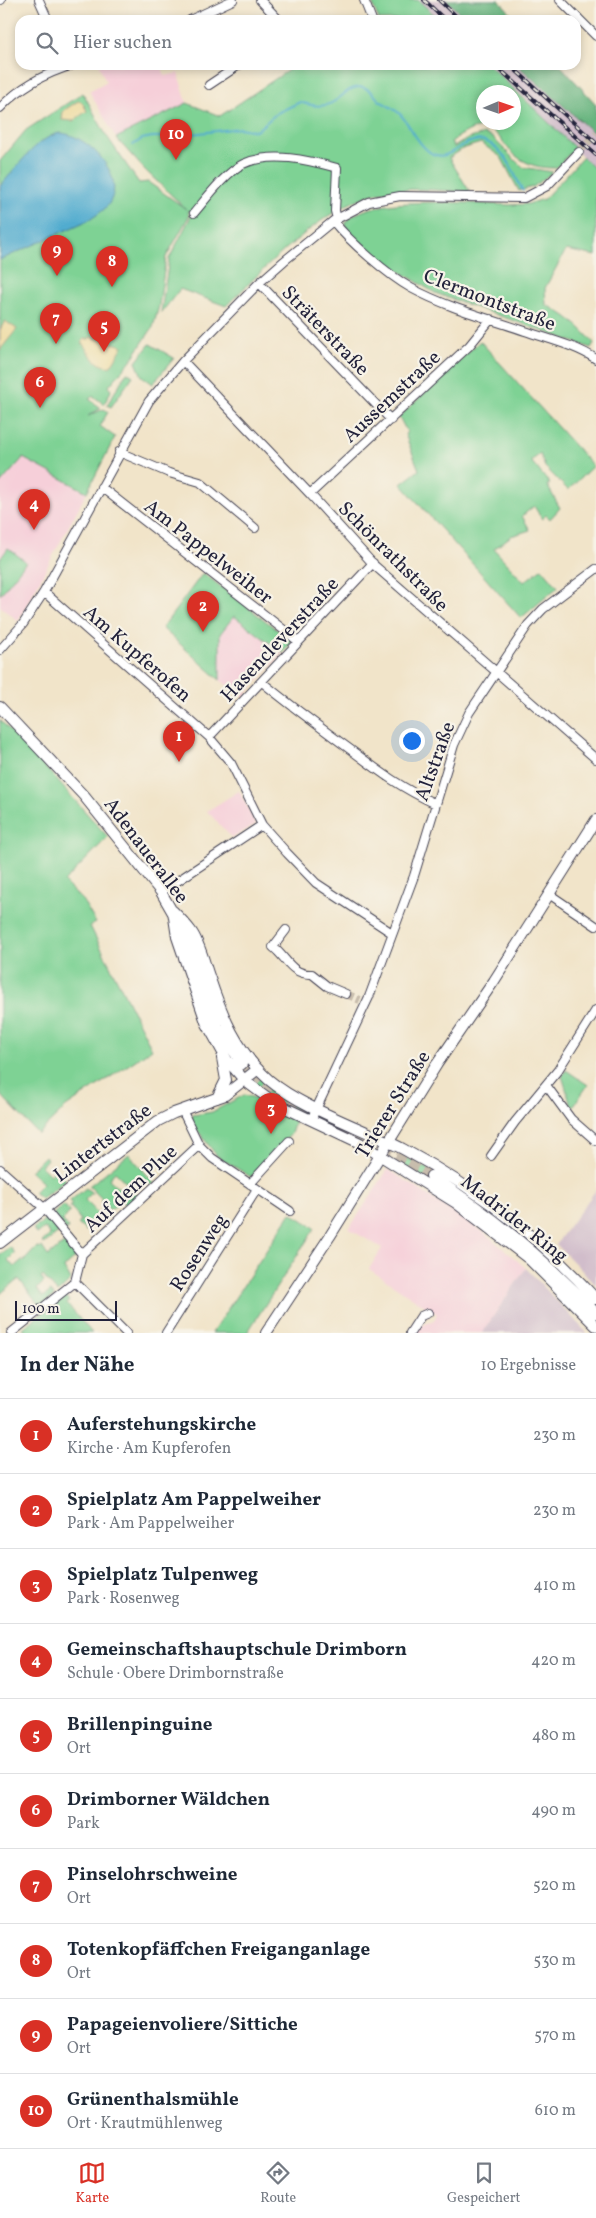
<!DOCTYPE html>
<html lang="de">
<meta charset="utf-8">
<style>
:root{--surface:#fff;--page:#f2f2f3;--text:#1f2937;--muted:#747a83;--line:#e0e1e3;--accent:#d93025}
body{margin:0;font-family:Vollkorn,serif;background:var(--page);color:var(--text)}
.compass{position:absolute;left:476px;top:85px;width:45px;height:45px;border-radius:50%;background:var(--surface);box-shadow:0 2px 8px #0003;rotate:88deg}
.scale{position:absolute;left:15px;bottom:12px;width:102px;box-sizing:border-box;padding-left:5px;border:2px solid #22223b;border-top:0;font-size:14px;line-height:18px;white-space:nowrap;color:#22223b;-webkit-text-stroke:4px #f7f3e8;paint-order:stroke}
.you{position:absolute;left:411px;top:740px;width:18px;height:18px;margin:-12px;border:4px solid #fff;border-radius:50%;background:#1a73e8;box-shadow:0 0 0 8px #1a73e833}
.badge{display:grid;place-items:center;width:32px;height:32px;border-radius:50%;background:var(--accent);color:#fff;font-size:16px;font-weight:700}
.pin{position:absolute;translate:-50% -41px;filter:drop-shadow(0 1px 2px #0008)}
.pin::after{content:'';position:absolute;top:26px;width:18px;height:15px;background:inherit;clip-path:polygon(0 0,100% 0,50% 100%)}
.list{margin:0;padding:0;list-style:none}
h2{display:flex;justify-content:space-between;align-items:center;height:65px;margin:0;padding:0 20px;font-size:21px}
h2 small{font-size:16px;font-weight:400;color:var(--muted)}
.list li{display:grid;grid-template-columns:32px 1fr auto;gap:15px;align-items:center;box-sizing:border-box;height:75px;padding:0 20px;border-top:1px solid var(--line)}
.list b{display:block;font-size:19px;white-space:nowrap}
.list p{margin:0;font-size:16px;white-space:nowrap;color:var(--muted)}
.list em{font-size:16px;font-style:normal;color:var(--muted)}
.icon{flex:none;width:28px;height:28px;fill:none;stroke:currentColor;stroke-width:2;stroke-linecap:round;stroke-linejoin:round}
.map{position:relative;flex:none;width:596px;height:1333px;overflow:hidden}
.search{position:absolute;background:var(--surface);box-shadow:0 2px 8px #0003;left:15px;right:15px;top:15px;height:55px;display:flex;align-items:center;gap:12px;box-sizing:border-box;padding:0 18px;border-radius:15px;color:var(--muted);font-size:19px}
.sheet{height:815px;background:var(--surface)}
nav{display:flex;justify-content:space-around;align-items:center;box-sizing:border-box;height:70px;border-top:1px solid var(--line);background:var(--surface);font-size:14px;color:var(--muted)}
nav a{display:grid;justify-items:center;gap:2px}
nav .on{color:var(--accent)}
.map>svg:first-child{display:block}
</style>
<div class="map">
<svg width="596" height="1333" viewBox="0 0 596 1333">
<rect width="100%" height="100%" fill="#f7f3e8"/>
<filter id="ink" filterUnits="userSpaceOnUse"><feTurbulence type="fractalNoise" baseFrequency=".02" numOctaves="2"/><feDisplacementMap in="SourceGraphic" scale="10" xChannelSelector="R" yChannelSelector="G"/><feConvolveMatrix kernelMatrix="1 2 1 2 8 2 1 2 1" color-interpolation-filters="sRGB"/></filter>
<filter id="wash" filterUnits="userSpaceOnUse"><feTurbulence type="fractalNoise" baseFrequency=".0096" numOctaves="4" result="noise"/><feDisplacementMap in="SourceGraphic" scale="20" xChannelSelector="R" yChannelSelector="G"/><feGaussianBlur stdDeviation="1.12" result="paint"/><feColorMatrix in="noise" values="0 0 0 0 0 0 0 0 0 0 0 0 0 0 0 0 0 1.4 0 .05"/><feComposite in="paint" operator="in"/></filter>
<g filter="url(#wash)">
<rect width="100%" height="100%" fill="#f1e4c9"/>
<path fill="#f6cfd9" d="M99,65H161L165,76L178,73L187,103L116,138L89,91L106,82Z
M23,458L87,492L18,621L0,606V484Z
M234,616L283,653L243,697L220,680L219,634Z
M239,791L256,824L232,838L207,811Z
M388,1169L482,1231L526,1268L482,1333H415L419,1327L434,1320L437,1314L369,1269L382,1248L349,1229Z"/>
<path fill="#d1bdcb" d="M418,0H446L467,20H440Z
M489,65H517L596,135V170L539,115L530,103Z
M596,1190V1285L556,1244Z
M526,1268L587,1333H482Z"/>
<path fill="#7ed294" stroke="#507a68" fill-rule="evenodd" d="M371,0H418L440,20H379Z
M296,65H489L575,148L556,168C545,168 535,167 526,162C493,147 501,105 451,142L454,147L469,138L485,134L493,138L522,167L553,172L533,187L519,191L501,157L481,143L464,148L449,158L470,192C440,191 407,186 378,193C326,204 264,269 226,306L180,289L161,313L169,259L192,214L188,210L189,216L166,257L159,306L153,327L131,360L109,386L111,391L104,404L93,396L89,399L101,408L88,416L104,409L108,412L100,426L115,437L87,492L23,458L0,484V161L26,130L83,93L106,135L139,183L148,182L186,209L145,170L116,138L187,103L220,116ZM484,92H514V122H484Z
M583,157L596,170V256L566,250L545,288L546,305C566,314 580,327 594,343L591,348L435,293L378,258L348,231L345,224C362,193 476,204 510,205L528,204L544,199Z
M480,341L593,466L568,490L545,467L540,454L531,461L550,484L547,485L560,508L550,519L546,515L542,519L534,506L522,516L530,530L511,536L494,549L524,582L542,568L558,587L521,618L401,484L419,470L405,434L407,432L399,417Z
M150,344L174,358L153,384L142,376L136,362Z
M127,372L133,376L111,407L107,405Z
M8,548L26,562L0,595V559Z
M203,573L292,641L283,653L234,616L220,634V680L162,628Z
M0,720L36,757L108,837L64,882L83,901L96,923L90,926L152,1049L66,1107L38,1134L0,1094Z
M566,1070L588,1085L572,1108L562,1076Z
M258,1077L301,1105L299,1111L277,1101L252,1082L254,1078Z
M244,1095L259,1099L283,1112L282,1115L295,1121L291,1134L251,1177L217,1156L191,1122L193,1115L212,1112Z
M129,1154L154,1183L152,1186L144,1179L133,1189L115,1172L109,1179L126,1195L132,1190L141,1199L131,1208L121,1201L110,1210L101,1202L102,1199L89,1186Z
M45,1156L47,1159L41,1166L50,1175L55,1170L66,1180L41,1199L34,1192L43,1183L30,1171Z
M405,1157L435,1172L429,1182L399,1164Z
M86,1188L92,1193L85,1200L98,1213L96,1216L98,1218L93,1222L94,1224L86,1231L78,1224L81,1221L70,1206L72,1204L70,1201Z
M64,1205L70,1212L62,1221L68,1228L66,1231L53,1214Z
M291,1213L315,1228L247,1333H212Z
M48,1218L59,1232L44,1244L42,1242L50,1235L45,1228L37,1234L33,1229Z
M66,1242L77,1256L64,1268L71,1280L58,1293L43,1276L41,1278L44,1282L37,1289L43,1297L51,1291L54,1296L40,1307L19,1279L0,1294V1255L10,1247L15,1253L8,1260L14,1267L22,1260L23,1262L37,1247L39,1249L42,1247L48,1256Z
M64,1296L69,1301L67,1304L92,1333H27L23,1328Z"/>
<path fill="#66b47e" stroke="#446b5c" d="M446,0H499L517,20H467Z
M517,65H560L596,104V135Z"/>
<path fill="#eeda9e" stroke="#887e6c" d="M78,101L82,102L87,111L73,121L62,120L63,111Z
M5,321L17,329L0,350V330Z
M90,337L123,346L111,366C98,369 89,352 82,343L84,339H89Z"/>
<path fill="#51accf" stroke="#3a6785" d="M59,133C85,133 125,173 111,200C107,209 99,213 91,219L0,260V186C16,169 35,139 59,133Z"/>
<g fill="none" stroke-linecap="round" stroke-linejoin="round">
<path stroke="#51accf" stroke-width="2" d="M133,145L142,139L152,137H167L240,128L256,131L277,113L300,102C340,116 339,86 362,87C370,88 375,96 380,101C387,105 393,108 399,113C410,124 415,140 427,150C454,174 468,112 505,157C513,167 516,180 523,191"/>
</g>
</g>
<g filter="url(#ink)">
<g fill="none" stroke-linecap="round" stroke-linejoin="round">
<path stroke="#c8bdad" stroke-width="8" stroke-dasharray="8 4" stroke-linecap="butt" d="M579,152L596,133
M346,994L360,1000"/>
<path stroke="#c8bdad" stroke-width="10" stroke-dasharray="10 5" stroke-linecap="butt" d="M242,1064C280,1105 316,1113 363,1138C386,1149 408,1164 431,1176"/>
<defs>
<path id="minor" d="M0,0H1
M39,0L48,20
M260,0L279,20
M364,0L372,20
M560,0L596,36
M190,20L233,0
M209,85L239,65
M0,108C20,87 46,73 73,65
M194,213C206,199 226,172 243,164C272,151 308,160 337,168L335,211L337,219
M333,221C350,242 388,275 411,288C446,307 487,318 525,331C548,339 575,345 596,359
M259,283L391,420
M183,361L310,494L375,566L596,759
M119,452L169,473L200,482L255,528
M101,487L298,641
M310,494L469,346L491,319
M44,592L209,737L231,763L262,825L287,853L316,883L392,933
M0,650L23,624L44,592L149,401L183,361L259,283L284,261L333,221L369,202L400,196L524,198L547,186L579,152
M262,682C291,706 321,728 351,750C380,772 403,789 436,804
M209,737L373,563
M161,892L262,825
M549,894L596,926
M286,930L273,947C287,958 291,975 312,974L327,986L346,994
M546,1085L571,1119L596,1141
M182,1110L199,1145L212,1158L290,1211
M311,1120L369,997L414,876L454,745L469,713L528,625L543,609L596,569
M491,1156L515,1122L558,1070L596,1010
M0,1169L44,1208L82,1254
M250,1184L289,1141
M82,1254L199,1145
M75,1282L126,1333
M75,1282L82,1254
M11,1333L75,1282
M166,1333L257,1189
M410,1333L421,1316L428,1313"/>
<path id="major" d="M0,707L84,796L161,892L185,934L218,1027L242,1064
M173,911L177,937L206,1022L227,1060L245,1081L275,1103L360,1143L456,1203L529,1259L596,1326
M173,911C179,917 186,924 191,931C200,943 204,962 209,976C222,1015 237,1052 269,1080C302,1108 362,1128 403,1149C475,1187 541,1239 596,1299
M217,1098L226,1080L222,1058
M431,1176C492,1215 546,1260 596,1313
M0,1243L158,1121L174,1113L225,1095L258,1069
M266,1333L330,1236L437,1064L494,981L596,820"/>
</defs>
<use href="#minor" stroke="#413f50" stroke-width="10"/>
<use href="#major" stroke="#413f50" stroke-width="12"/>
<use href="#minor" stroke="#fff" stroke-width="8"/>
<use href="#major" stroke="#fff" stroke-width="10"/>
<defs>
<path id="rail" d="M424,0L445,20
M439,0L460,20
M495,65L596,155
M510,65L596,143"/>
</defs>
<use href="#rail" stroke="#22223b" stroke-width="4"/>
<use href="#rail" stroke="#f7f3e8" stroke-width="2" stroke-dasharray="5.5" stroke-linecap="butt"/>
</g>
</g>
<g text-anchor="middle" stroke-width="4.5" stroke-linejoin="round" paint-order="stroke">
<g font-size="20" fill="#22223b" stroke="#f7f3e8">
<text transform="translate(490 299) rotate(21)" y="7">Clermontstraße</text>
<text transform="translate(326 330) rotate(46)" y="7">Sträterstraße</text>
<text transform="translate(391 396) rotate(-43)" y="7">Aussemstraße</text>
<text transform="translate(209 551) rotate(38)" y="7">Am Pappelweiher</text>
<text transform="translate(394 556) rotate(45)" y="7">Schönrathstraße</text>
<text transform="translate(279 639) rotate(-47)" y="7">Hasencleverstraße</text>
<text transform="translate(138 653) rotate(41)" y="7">Am Kupferofen</text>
<text transform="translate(434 761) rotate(-70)" y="7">Altstraße</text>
<text transform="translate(147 850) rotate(53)" y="7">Adenauerallee</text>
<text transform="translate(392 1104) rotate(-58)" y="7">Trierer Straße</text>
<text transform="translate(102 1142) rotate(-37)" y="7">Lintertstraße</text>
<text transform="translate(130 1188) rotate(-43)" y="7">Auf dem Plue</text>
<text transform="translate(515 1218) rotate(38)" y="7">Madrider Ring</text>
<text transform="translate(198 1252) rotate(-57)" y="7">Rosenweg</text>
</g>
</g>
</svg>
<svg class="compass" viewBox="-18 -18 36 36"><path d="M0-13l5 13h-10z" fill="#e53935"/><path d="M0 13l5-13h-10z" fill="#747a83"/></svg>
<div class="scale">100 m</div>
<div class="you"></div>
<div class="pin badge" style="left:179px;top:762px">1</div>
<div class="pin badge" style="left:203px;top:632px">2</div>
<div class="pin badge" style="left:271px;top:1134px">3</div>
<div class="pin badge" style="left:34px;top:530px">4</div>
<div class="pin badge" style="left:104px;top:352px">5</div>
<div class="pin badge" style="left:40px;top:408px">6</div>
<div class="pin badge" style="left:56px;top:344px">7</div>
<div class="pin badge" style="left:112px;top:287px">8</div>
<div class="pin badge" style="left:57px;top:276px">9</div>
<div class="pin badge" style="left:176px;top:160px">10</div>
<div class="search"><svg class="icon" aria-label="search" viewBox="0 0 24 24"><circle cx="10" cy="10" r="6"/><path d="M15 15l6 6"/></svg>Hier suchen</div>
</div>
<section class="sheet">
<h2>In der Nähe<small>10 Ergebnisse</small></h2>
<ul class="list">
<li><span class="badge">1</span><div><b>Auferstehungskirche</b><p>Kirche · Am Kupferofen</p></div><em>230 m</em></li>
<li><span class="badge">2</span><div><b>Spielplatz Am Pappelweiher</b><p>Park · Am Pappelweiher</p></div><em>230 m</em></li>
<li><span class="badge">3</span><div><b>Spielplatz Tulpenweg</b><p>Park · Rosenweg</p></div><em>410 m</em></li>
<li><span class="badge">4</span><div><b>Gemeinschaftshauptschule Drimborn</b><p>Schule · Obere Drimbornstraße</p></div><em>420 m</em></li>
<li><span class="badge">5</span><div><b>Brillenpinguine</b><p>Ort</p></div><em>480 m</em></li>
<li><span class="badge">6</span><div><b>Drimborner Wäldchen</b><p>Park</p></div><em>490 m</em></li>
<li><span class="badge">7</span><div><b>Pinselohrschweine</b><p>Ort</p></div><em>520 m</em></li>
<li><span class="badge">8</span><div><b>Totenkopfäffchen Freiganganlage</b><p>Ort</p></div><em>530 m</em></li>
<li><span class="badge">9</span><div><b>Papageienvoliere/Sittiche</b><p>Ort</p></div><em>570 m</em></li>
<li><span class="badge">10</span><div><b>Grünenthalsmühle</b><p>Ort · Krautmühlenweg</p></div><em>610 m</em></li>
</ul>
</section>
<nav>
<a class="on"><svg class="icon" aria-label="map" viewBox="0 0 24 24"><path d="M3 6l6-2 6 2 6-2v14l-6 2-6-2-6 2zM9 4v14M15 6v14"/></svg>Karte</a>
<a><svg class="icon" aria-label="directions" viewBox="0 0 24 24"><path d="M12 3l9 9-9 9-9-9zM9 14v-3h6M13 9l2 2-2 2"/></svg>Route</a>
<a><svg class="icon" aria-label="saved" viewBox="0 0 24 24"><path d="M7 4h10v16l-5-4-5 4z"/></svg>Gespeichert</a>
</nav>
